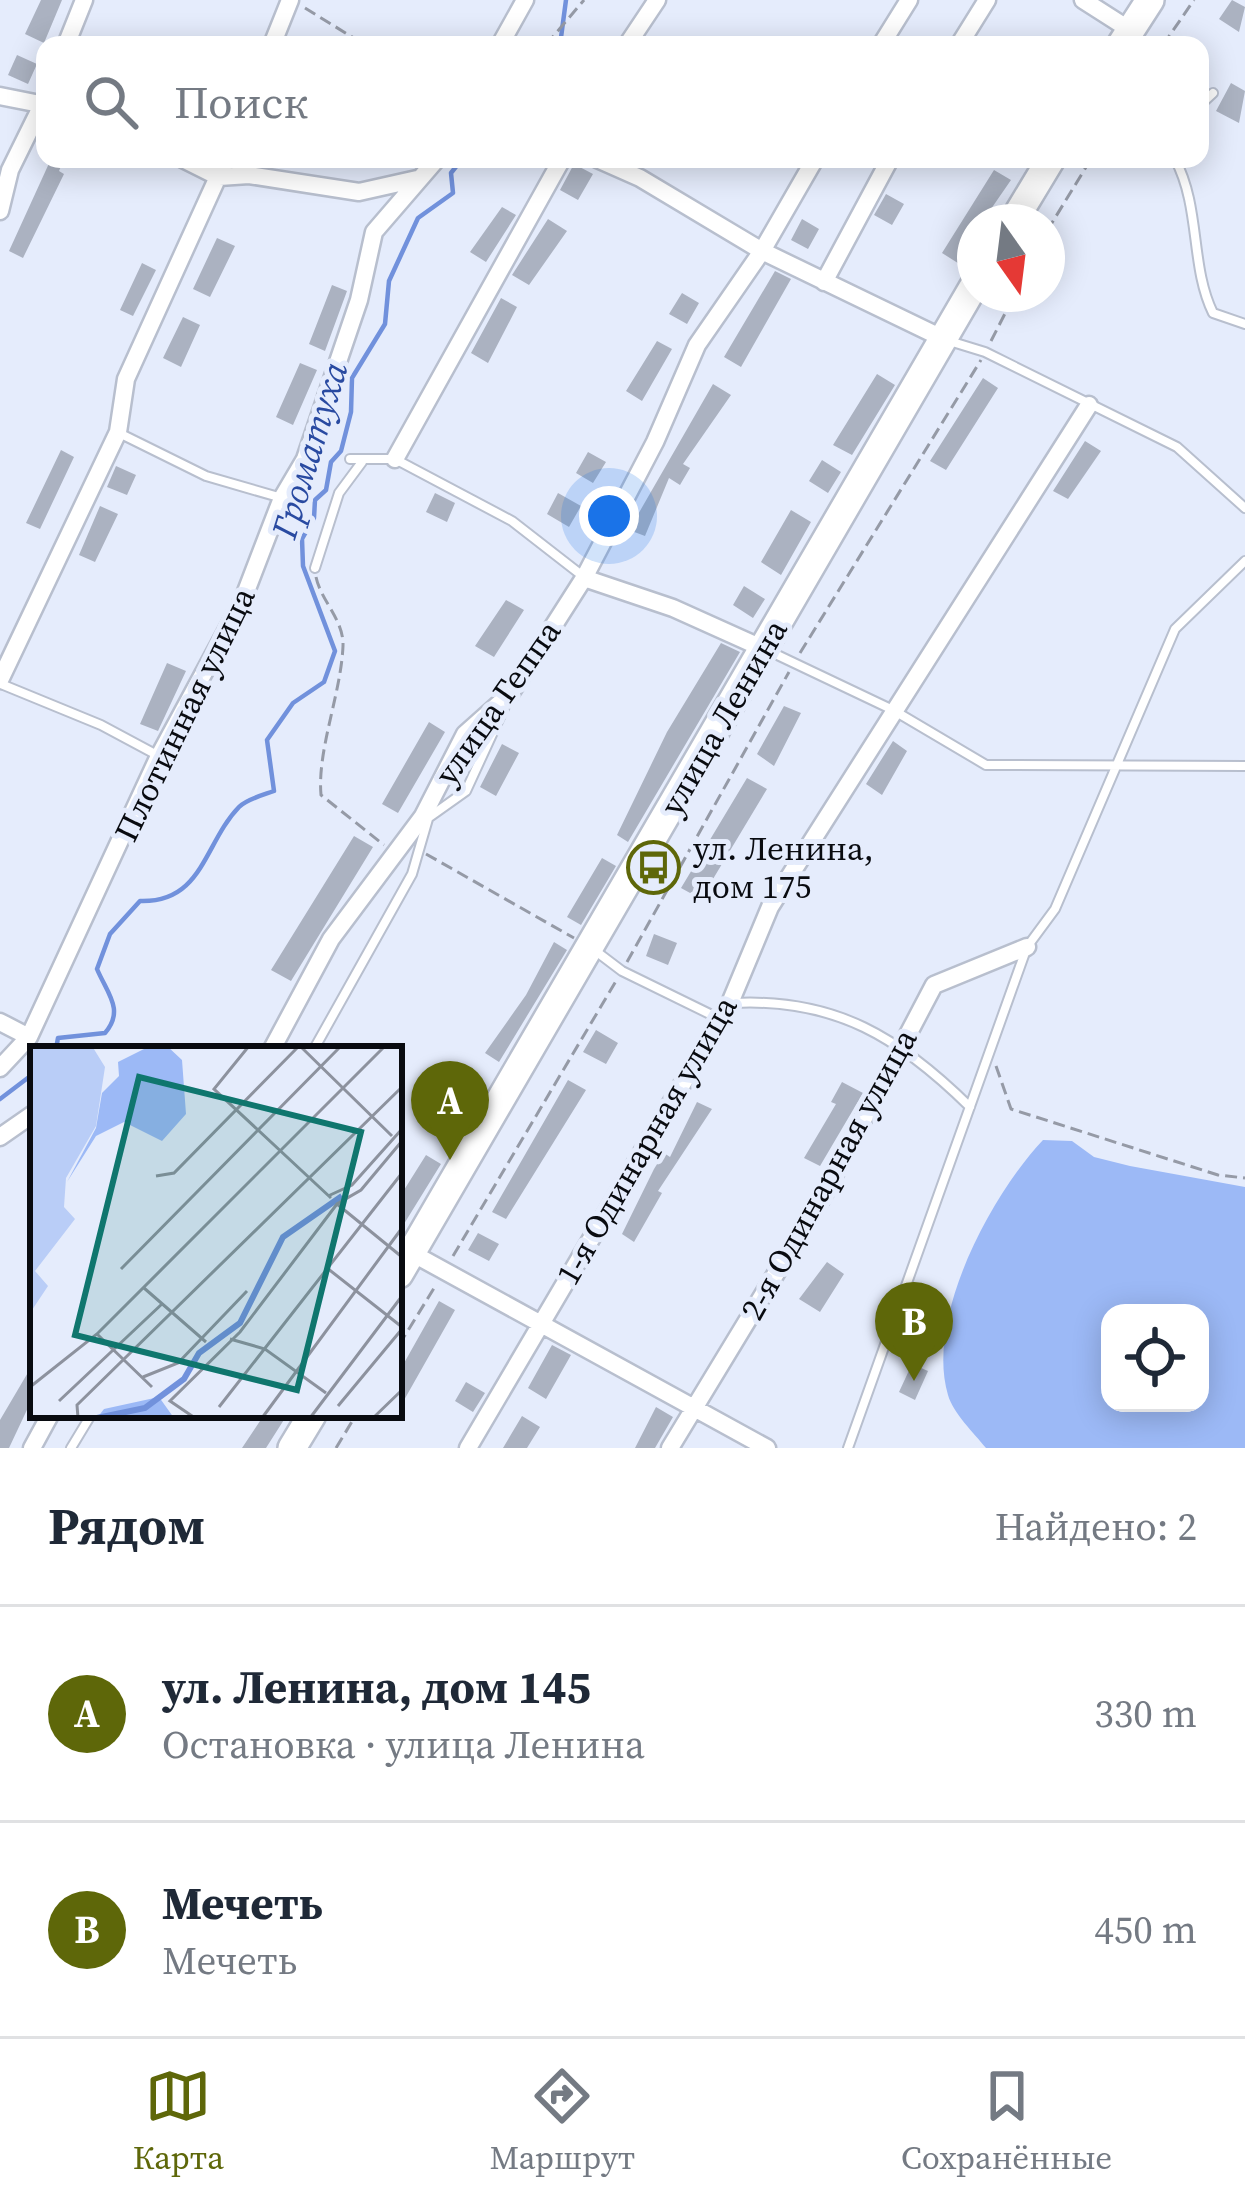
<!DOCTYPE html>
<html lang="ru">
<meta charset="utf-8">
<style>
:root{--surface:#fff;--page:#f2f2f3;--text:#1f2937;--muted:#747a83;--line:#e0e1e3;--accent:#5e6709}
body{margin:0;font-family:"Source Serif 4",serif;background:var(--page);color:var(--text)}
.controls{position:absolute;right:36px;bottom:36px;display:grid;overflow:hidden;border-radius:24px;box-shadow:0 6px 30px #0003}
.controls button{width:108px;height:108px;display:grid;place-items:center;padding:0;border:0;border-bottom:3px solid var(--line);background:var(--surface);color:var(--text);font:60px sans-serif}
.compass{position:absolute;left:957px;top:204px;width:108px;height:108px;border-radius:50%;background:var(--surface);box-shadow:0 6px 30px #0003;rotate:166deg}
.you{position:absolute;left:609px;top:516px;width:42px;height:42px;margin:-30px;border:9px solid #fff;border-radius:50%;background:#1a73e8;box-shadow:0 0 0 18px #1a73e833}
.badge{display:grid;place-items:center;width:78px;height:78px;border-radius:50%;background:var(--accent);color:#fff;font-size:39px;font-weight:700}
.pin{position:absolute;translate:-50% -99px;filter:drop-shadow(0 3px 6px #0008)}
.pin::after{content:'';position:absolute;top:63px;width:42px;height:36px;background:inherit;clip-path:polygon(0 0,100% 0,50% 100%)}
.list{margin:0;padding:0;list-style:none}
h2{display:flex;justify-content:space-between;align-items:center;height:156px;margin:0;padding:0 48px;font-size:51px}
h2 small{font-size:39px;font-weight:400;color:var(--muted)}
.list li{display:grid;grid-template-columns:78px 1fr auto;gap:36px;align-items:center;box-sizing:border-box;height:216px;padding:0 48px;border-top:3px solid var(--line)}
.list b{display:block;font-size:45px;white-space:nowrap}
.list p{margin:0;font-size:39px;white-space:nowrap;color:var(--muted)}
.list em{font-size:39px;font-style:normal;color:var(--muted)}
.icon{flex:none;width:66px;height:66px;fill:none;stroke:currentColor;stroke-width:2;stroke-linecap:round;stroke-linejoin:round}
.map{position:relative;flex:none;width:1245px;height:1448px;overflow:hidden}
.search{position:absolute;background:var(--surface);box-shadow:0 6px 30px #0003;left:36px;right:36px;top:36px;height:132px;display:flex;align-items:center;gap:30px;box-sizing:border-box;padding:0 42px;border-radius:24px;color:var(--muted);font-size:45px}
.sheet{height:588px;background:var(--surface)}
nav{display:flex;justify-content:space-around;align-items:center;box-sizing:border-box;height:168px;border-top:3px solid var(--line);background:var(--surface);font-size:33px;color:var(--muted)}
nav a{display:grid;justify-items:center;gap:6px}
nav .on{color:var(--accent)}
.map>svg:first-child{display:block}
</style>
<div class="map">
<svg width="1245" height="1448" viewBox="0 0 1245 1448">
<rect width="100%" height="100%" fill="#e5ecfc"/>
<path fill="#9cb9f6" fill-rule="evenodd" d="M1043,1140L1072,1141L1094,1157L1130,1166L1245,1187V1448H986C974,1433 953,1413 948,1395C925,1318 991,1195 1043,1140ZM1110,1313H1200V1403H1110Z"/>
<g fill="none" stroke-linecap="round" stroke-linejoin="round">
<path stroke="#7191dc" stroke-width="4.5" d="M560,45L566,0
M56,1049L58,1038L105,1033C125,1010 107,993 97,969L110,934L140,901C203,903 204,843 239,807C247,799 263,795 274,791L267,740L293,703L324,682L335,651L303,566L302,539L314,518L315,500L326,490L331,462L341,451L351,412L352,378L385,324L389,281L418,218L453,193L451,173L462,159
M0,1099L33,1074"/>
</g>
<path fill="#abb2c1" d="M41,0H62L44,43L25,34Z
M1232,0L1245,7L1239,32L1219,19Z
M17,55L37,64L28,84L8,75Z
M1231,83L1245,91L1239,123L1216,111Z
M51,159H64L59,171L64,174L23,258L9,251Z
M574,164L593,174L578,200L560,190Z
M994,170L1011,180L982,222H975V242L961,265L942,253Z
M886,194L904,204L892,225L874,215Z
M502,207L516,215L486,262L470,252Z
M548,219L567,231L529,285L512,275Z
M802,219L819,229L808,249L791,240Z
M217,238L235,246L210,297L193,289Z
M142,263L156,270L133,316L120,310Z
M775,271L791,279L741,367L724,357Z
M332,285L347,291L325,351L309,344Z
M682,293L699,303L687,324L669,314Z
M501,298L517,307L488,363L471,353Z
M183,317L200,325L181,367L163,358Z
M657,341L672,349L642,401L626,391Z
M300,363L317,370L293,425L276,417Z
M877,374L895,385L852,455L833,445Z
M983,378L998,388L946,470L930,461Z
M713,384L731,395L683,464L690,468L680,485L669,478L645,536L629,530Z
M1085,441L1101,451L1068,499L1053,491Z
M61,450L74,457L40,529L26,523Z
M588,452L606,462L593,483L576,473Z
M822,460L841,472L828,493L809,481Z
M116,466L136,475L127,495L107,487Z
M435,493L455,503L447,522L426,512Z
M558,493L581,506L569,527L547,514Z
M100,506L118,514L95,562L79,555Z
M791,510L811,522L781,575L761,562Z
M744,586L765,599L753,618L733,605Z
M506,600L524,610L494,657L475,646Z
M721,643L740,652L628,842L617,835L667,732Z
M167,663L186,671L158,731L140,724Z
M784,706L801,713L774,766L757,754Z
M429,722L445,732L398,813L382,804Z
M893,741L907,751L882,795L866,784Z
M502,744L519,753L496,796L480,787Z
M747,778L767,789L701,899L681,888Z
M354,836L373,847L291,981L271,970Z
M602,858L616,866L581,925L567,917Z
M654,934L677,943L668,965L646,956Z
M554,942L567,950L499,1062L485,1053L526,995Z
M596,1030L618,1043L606,1064L583,1052Z
M568,1080L586,1090L506,1219L492,1212Z
M842,1082L863,1093L820,1166L804,1158L836,1104L831,1102Z
M697,1102L712,1109L658,1191L662,1193L634,1242L622,1234L654,1169L664,1153L670,1157Z
M426,1155L441,1164L399,1232V1198Z
M478,1233L499,1244L489,1261L468,1250Z
M827,1262L844,1274L820,1312L799,1299Z
M439,1301L455,1310L399,1409V1372Z
M552,1345L571,1355L546,1399L528,1388Z
M33,1364V1397L9,1448H0V1420Z
M912,1364L928,1371L915,1400L899,1392Z
M466,1382L485,1393L473,1412L455,1401Z
M656,1407L673,1417L655,1448H635Z
M264,1415H287L266,1448H242Z
M522,1416L540,1427L527,1448H503Z"/>
<g fill="none" stroke-linecap="round" stroke-linejoin="round">
<defs>
<path id="service" d="M1200,105L1213,93
M1175,159C1201,208 1190,266 1213,313L1245,324
M946,340L985,352L1177,447L1245,508
M119,433L206,476L282,498
M350,459H395L512,521L584,577
M315,568L339,493L362,462
M771,652L893,710L986,765L1245,766
M1,684L101,725L157,755
M428,818L466,791L506,704
M593,949L622,971L720,1019
M734,1003C836,998 900,1038 970,1107
M314,1049L412,874L428,819
M71,1448L91,1415
M848,1448L1027,947L1055,909L1175,629L1245,561"/>
<path id="minor" d="M1083,0L1130,30
M66,45L84,0
M272,45L290,0
M500,45L525,0
M627,45L657,0
M881,45L909,0
M959,45L987,0
M0,96L45,105
M183,159L219,177L249,175L359,192L417,179
M597,159L640,178L762,251L942,338
M0,211L10,170L45,99
M824,282L890,159
M395,459L562,159
M584,578L673,608L762,648
M0,680L118,432L126,379L226,159
M0,1022L29,1037
M272,1049L331,939L423,816L465,734L510,694L584,578L655,442L697,345L762,251L815,159
M0,1068L29,1037L159,756L242,602L282,498L305,459L359,300L374,232L437,159
M0,1137L33,1114
M399,1246L767,1448
M32,1448L50,1415
M468,1448L730,1003L770,907L1089,405
M670,1448L823,1196L934,985L1027,947"/>
<path id="primary" d="M1121,45L1150,0
M1013,222L1051,159
M399,1274L975,284
M292,1448L312,1415"/>
</defs>
<use href="#service" stroke="#b8bfce" stroke-width="12"/>
<use href="#minor" stroke="#b8bfce" stroke-width="21"/>
<use href="#primary" stroke="#b8bfce" stroke-width="32"/>
<path stroke="#959aa6" stroke-width="3" stroke-dasharray="12 6" stroke-linecap="butt" d="M305,8L365,45
M546,45L584,0
M1163,45L1194,0
M1047,231L1091,159
M991,341L1015,294
M316,577C321,601 344,620 343,646C341,694 317,750 321,795L384,845
M800,653L981,360
M426,854L574,938
M627,962L789,672
M996,1066L1011,1109L1218,1175L1245,1178
M453,1256L616,981
M399,1345L436,1285
M336,1448L356,1415"/>
<use href="#service" stroke="#fff" stroke-width="8"/>
<use href="#minor" stroke="#fff" stroke-width="16"/>
<use href="#primary" stroke="#fff" stroke-width="27"/>
</g>
<defs>
<symbol id="bus-ring" viewBox="-11 -11 22 22"><circle r="9.5" fill="#e5ecfc" stroke="#5e6709" stroke-width="1.5"/><path d="M-5-6H5V4H4V6H2V4H-2V6H-4V4H-5ZM-3.5-4V0h7V-4ZM-3.5 1.2v1.5H-2V1.2ZM2 1.2v1.5H3.5V1.2Z" fill="#5e6709"/></symbol>
</defs>
<g fill-rule="evenodd">
<use href="#bus-ring" x="624" y="838" width="59" height="59"/>
</g>
<g text-anchor="middle" stroke-width="10" stroke-linejoin="round" paint-order="stroke">
<g font-size="33" fill="#090b10" stroke="#e5ecfc">
<text transform="translate(497 702) rotate(-55)" y="12">улица Геппа</text>
<text transform="translate(184 714) rotate(-64)" y="12">Плотинная улица</text>
<text transform="translate(723 717) rotate(-60)" y="12">улица Ленина</text>
<text transform="translate(646 1140) rotate(-60)" y="12">1-я Одинарная улица</text>
<text transform="translate(828 1174) rotate(-61)" y="12">2-я Одинарная улица</text>
</g>
<g font-size="33" fill="#090b10" stroke="#e5ecfc" text-anchor="start">
<text x="693" y="860">ул. Ленина,<tspan x="693" dy="38">дом 175</tspan></text>
</g>
<g font-size="36" font-style="italic" fill="#294aa1" stroke="#e5ecfc">
<text transform="translate(309 450) rotate(-73)" y="13">Громатуха</text>
</g>
</g>
<g transform="translate(30 1046)">
<rect width="372" height="372" fill="#e5ecfc"/>
<path d="M0,0H62L75,21L66,80L36,132L34,161L45,173L5,225L18,240L0,267Z" fill="#b9cdf7"/>
<path d="M120,0H137L152,14L156,68L132,95L94,76L66,90L37,136L66,82L72,47L89,30L88,16ZM129,351L144,372H67L74,363Z" fill="#9cb9f6"/>
<path fill="none" stroke="#7191dc" stroke-width="6" d="M67,372L115,362L154,333L169,307L210,277L253,191L312,150"/>
<path fill="none" stroke="#8d929e" stroke-width="3" d="M219,0L184,43L301,152M270,0L362,90M126,130L144,127L269,0M298,150L322,139L372,83M307,158L372,211M297,222L372,281M91,223L311,0M114,242L176,296M67,288L122,341M200,293L235,303L296,347M113,331L148,317L217,245M0,341L67,288L355,0M29,355L133,257M308,360L372,283M189,361L372,127M48,372L47,359L372,41M165,372L140,355L210,286L307,158L331,144L372,95M232,372L372,182M280,372L372,250M343,372L372,344"/>
<path fill="#0f766e" fill-opacity="0.15" stroke="#0f766e" stroke-width="6" d="M109,31L331,86L267,344L45,289Z"/>
<rect width="372" height="372" fill="none" stroke="#090b10" stroke-width="6"/>
</g>
</svg>
<div class="controls">
<button><svg class="icon" aria-label="locate" viewBox="0 0 24 24"><circle cx="12" cy="12" r="6"/><path d="M12 2v4M12 18v4M2 12h4M18 12h4"/></svg></button>
</div>
<svg class="compass" viewBox="-18 -18 36 36"><path d="M0-13l5 13h-10z" fill="#e53935"/><path d="M0 13l5-13h-10z" fill="#747a83"/></svg>
<div class="you"></div>
<div class="pin badge" style="left:450px;top:1160px">A</div>
<div class="pin badge" style="left:914px;top:1381px">B</div>
<div class="search"><svg class="icon" aria-label="search" viewBox="0 0 24 24"><circle cx="10" cy="10" r="6"/><path d="M15 15l6 6"/></svg>Поиск</div>
</div>
<section class="sheet">
<h2>Рядом<small>Найдено: 2</small></h2>
<ul class="list">
<li><span class="badge">A</span><div><b>ул. Ленина, дом 145</b><p>Остановка · улица Ленина</p></div><em>330 m</em></li>
<li><span class="badge">B</span><div><b>Мечеть</b><p>Мечеть</p></div><em>450 m</em></li>
</ul>
</section>
<nav>
<a class="on"><svg class="icon" aria-label="map" viewBox="0 0 24 24"><path d="M3 6l6-2 6 2 6-2v14l-6 2-6-2-6 2zM9 4v14M15 6v14"/></svg>Карта</a>
<a><svg class="icon" aria-label="directions" viewBox="0 0 24 24"><path d="M12 3l9 9-9 9-9-9zM9 14v-3h6M13 9l2 2-2 2"/></svg>Маршрут</a>
<a><svg class="icon" aria-label="saved" viewBox="0 0 24 24"><path d="M7 4h10v16l-5-4-5 4z"/></svg>Сохранённые</a>
</nav>
